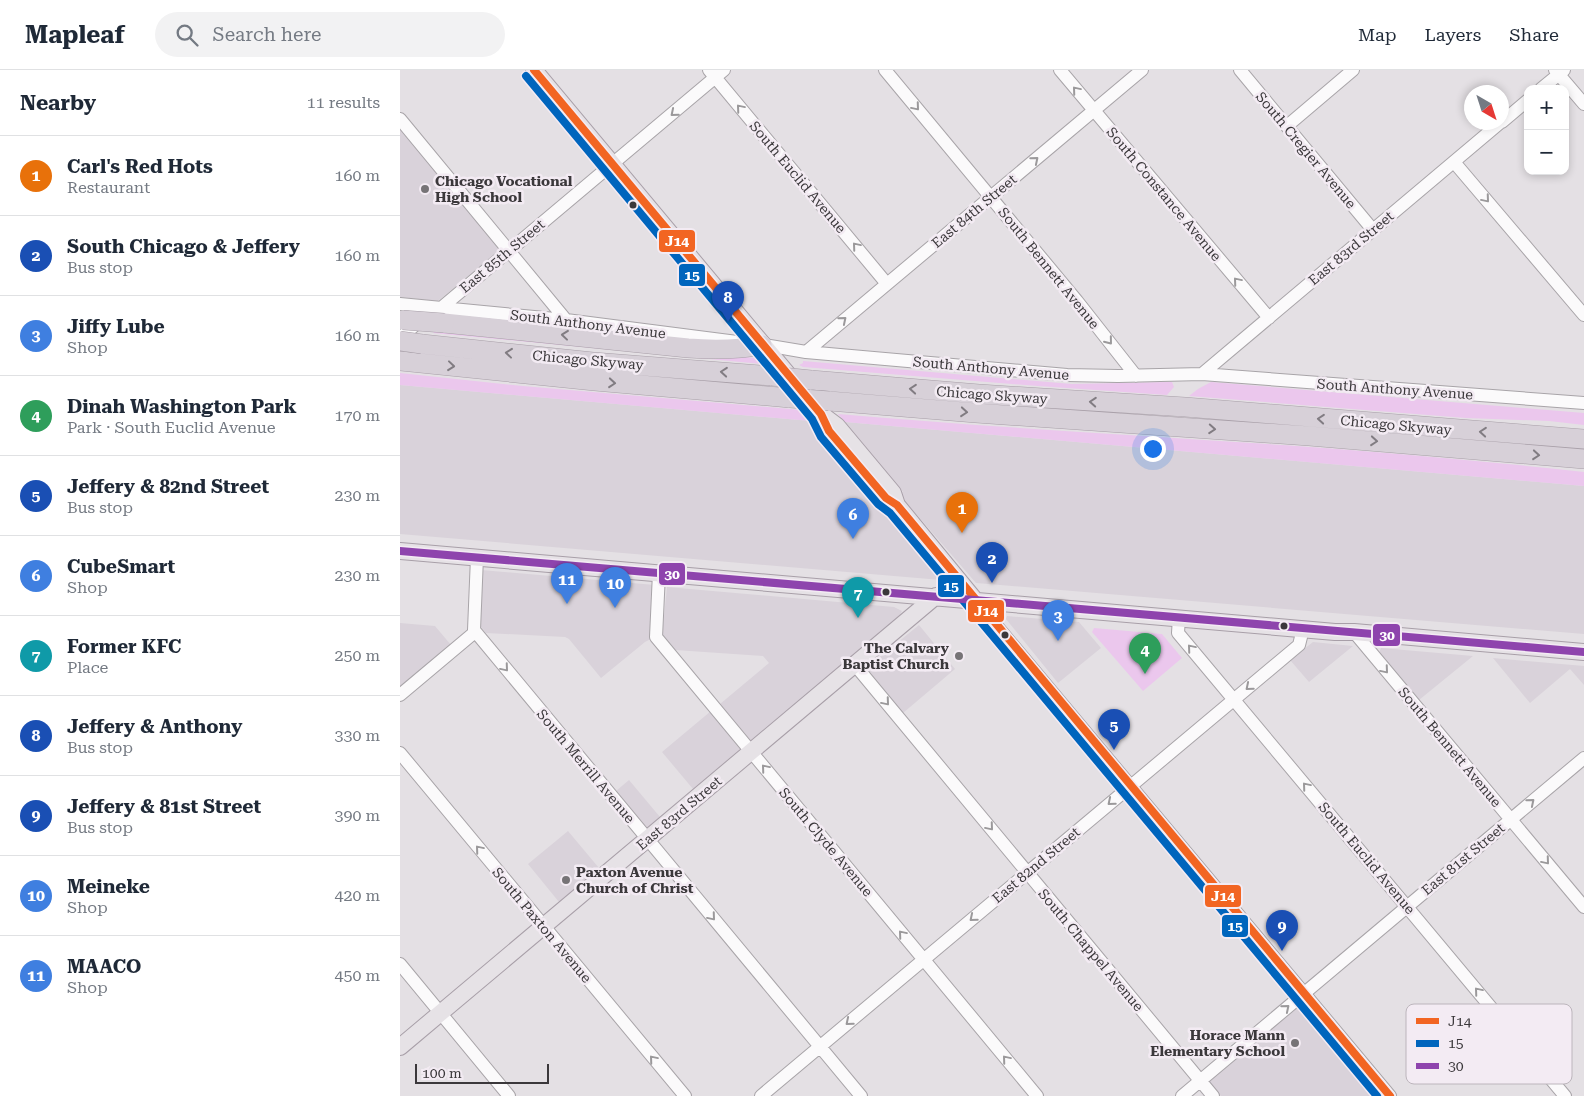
<!DOCTYPE html>
<meta charset="utf-8">
<style>
:root{--surface:#fff;--page:#f2f2f3;--text:#1f2937;--muted:#747a83;--line:#e0e1e3;--accent:#767376}
body{margin:0;font-family:"Roboto Serif",serif;background:var(--page);color:var(--text)}
.controls{position:absolute;right:15px;top:15px;display:grid;overflow:hidden;border-radius:10px;box-shadow:0 2px 8px #0003}
.controls button{width:45px;height:45px;display:grid;place-items:center;padding:0;border:0;border-bottom:1px solid var(--line);background:var(--surface);color:var(--text);font:25px sans-serif}
.compass{position:absolute;left:1064px;top:15px;width:45px;height:45px;border-radius:50%;background:var(--surface);box-shadow:0 2px 8px #0003;rotate:141deg}
.scale{position:absolute;left:15px;bottom:12px;width:134px;box-sizing:border-box;padding-left:5px;border:2px solid #3b383b;border-top:0;font-size:14px;line-height:18px;white-space:nowrap;color:#3b383b;-webkit-text-stroke:4px #f3ebf3;paint-order:stroke}
.you{position:absolute;left:752px;top:378px;width:18px;height:18px;margin:-12px;border:4px solid #fff;border-radius:50%;background:#1a73e8;box-shadow:0 0 0 8px #1a73e833}
.badge{display:grid;place-items:center;width:32px;height:32px;border-radius:50%;background:var(--accent);color:#fff;font-size:16px;font-weight:700}
.pin{position:absolute;translate:-50% -41px;filter:drop-shadow(0 1px 2px #0008)}
.pin::after{content:'';position:absolute;top:26px;width:18px;height:15px;background:inherit;clip-path:polygon(0 0,100% 0,50% 100%)}
.list{margin:0;padding:0;list-style:none}
h2{display:flex;justify-content:space-between;align-items:center;height:65px;margin:0;padding:0 20px;font-size:21px}
h2 small{font-size:16px;font-weight:400;color:var(--muted)}
.list li{display:grid;grid-template-columns:32px 1fr auto;gap:15px;align-items:center;box-sizing:border-box;height:80px;padding:0 20px;border-top:1px solid var(--line)}
.list b{display:block;font-size:19px;white-space:nowrap}
.list p{margin:0;font-size:16px;white-space:nowrap;color:var(--muted)}
.list em{font-size:16px;font-style:normal;color:var(--muted)}
.icon{flex:none;width:28px;height:28px;fill:none;stroke:currentColor;stroke-width:2;stroke-linecap:round;stroke-linejoin:round}
.map{position:relative;flex:none;width:1184px;height:1026px;overflow:hidden}
header{display:flex;align-items:center;gap:30px;box-sizing:border-box;height:70px;padding:0 25px;background:var(--surface);border-bottom:1px solid var(--line)}
header strong{font-size:24px}
nav{display:flex;gap:28px;margin-inline-start:auto;font-size:18px}
.search{width:350px;height:45px;background:var(--page);display:flex;align-items:center;gap:12px;box-sizing:border-box;padding:0 18px;border-radius:28px;color:var(--muted);font-size:19px}
main{display:flex}
aside{flex:1;background:var(--surface)}
.map>svg:first-child{display:block}
</style>
<header>
<strong>Mapleaf</strong>
<div class="search"><svg class="icon" aria-label="search" viewBox="0 0 24 24"><circle cx="10" cy="10" r="6"/><path d="M15 15l6 6"/></svg>Search here</div>
<nav><a>Map</a><a>Layers</a><a>Share</a></nav>
</header>
<main>
<aside>
<h2>Nearby<small>11 results</small></h2>
<ul class="list">
<li><span class="badge" style="background:#e8710a">1</span><div><b>Carl's Red Hots</b><p>Restaurant</p></div><em>160 m</em></li>
<li><span class="badge" style="background:#1a4fb4">2</span><div><b>South Chicago &amp; Jeffery</b><p>Bus stop</p></div><em>160 m</em></li>
<li><span class="badge" style="background:#3f7fe0">3</span><div><b>Jiffy Lube</b><p>Shop</p></div><em>160 m</em></li>
<li><span class="badge" style="background:#2e9e5b">4</span><div><b>Dinah Washington Park</b><p>Park · South Euclid Avenue</p></div><em>170 m</em></li>
<li><span class="badge" style="background:#1a4fb4">5</span><div><b>Jeffery &amp; 82nd Street</b><p>Bus stop</p></div><em>230 m</em></li>
<li><span class="badge" style="background:#3f7fe0">6</span><div><b>CubeSmart</b><p>Shop</p></div><em>230 m</em></li>
<li><span class="badge" style="background:#0f9aa8">7</span><div><b>Former KFC</b><p>Place</p></div><em>250 m</em></li>
<li><span class="badge" style="background:#1a4fb4">8</span><div><b>Jeffery &amp; Anthony</b><p>Bus stop</p></div><em>330 m</em></li>
<li><span class="badge" style="background:#1a4fb4">9</span><div><b>Jeffery &amp; 81st Street</b><p>Bus stop</p></div><em>390 m</em></li>
<li><span class="badge" style="background:#3f7fe0">10</span><div><b>Meineke</b><p>Shop</p></div><em>420 m</em></li>
<li><span class="badge" style="background:#3f7fe0">11</span><div><b>MAACO</b><p>Shop</p></div><em>450 m</em></li>
</ul>
</aside>
<div class="map">
<svg width="1184" height="1026" viewBox="0 0 1184 1026">
<rect width="100%" height="100%" fill="#e4e0e4"/>
<path fill="#d9d2da" d="M0,59L101,179L38,231L0,227Z
M0,315L411,351L469,419L474,420L543,507L541,510L0,464Z
M445,352L1184,416V564L576,513L497,422H503Z
M81,500L255,515L251,569L245,572L201,608L169,569L165,567L86,563L78,553Z
M267,517L494,537L502,541L500,545L351,671L320,634L369,593L363,586L275,580L262,566Z
M607,546L679,552L701,578L658,613L606,549Z
M0,553L35,556L51,575L0,618Z
M519,555L555,599L503,643L465,599Z
M913,572L953,576L909,612L890,590Z
M981,578L1073,586L1019,630L979,583Z
M1093,588L1184,596V615L1170,599L1130,633Z
M311,641L342,679L293,719L262,682Z
M229,710L260,747L247,758L216,721Z
M168,761L199,798L159,832L128,794Z
M902,934L978,1026H821L809,1012Z"/>
<path fill="#ebc7ed" d="M38,258L355,288L362,294L33,263Z
M403,291L672,314L768,312H772L774,317L767,325L638,316L403,297L399,295L403,293Z
M0,303L123,316L402,340L411,351L0,315Z
M811,312L1184,343V355L1149,351L1066,348L789,326L798,319Z
M438,344C586,357 734,365 883,375C983,382 1084,391 1184,402V416L445,352Z
M694,558L762,564L782,588L743,621L692,562Z"/>
<g fill="none" stroke-linecap="round" stroke-linejoin="round">
<defs>
<path id="minor" d="M309,0L487,214
M485,0L677,231L736,306
M660,0L869,248
M840,0L973,160
M1155,0L1184,34
M1141,19L1164,0
M0,49L166,250
M1102,52L1128,30
M887,56L953,0
M1054,92L1184,245
M0,234L166,250L337,272
M0,268L28,244L41,238L324,0
M359,274L406,282L667,305L718,306L802,304L1184,333
M406,282L742,0
M802,304L1101,52
M77,487L74,560L461,1026
M259,503L256,567L637,1026
M536,526L558,508
M575,530L990,1026
M779,547L778,563L1165,1026
M954,562L1184,837
M455,595L813,1026
M0,625L75,562
M0,683L285,1026
M0,894L109,1026
M361,1026L899,575L903,559
M782,1026L1184,688"/>
<path id="major" d="M134,0L421,344L437,356L493,423L497,435L575,530
M0,481L935,562H954L1184,582
M0,977L536,526"/>
<path id="highway" d="M44,253L288,278C314,280 337,280 362,275
M22,274L193,292L372,306
M0,291L195,311L390,328
M411,310L579,324L785,337L1184,369
M429,331L576,343L909,366L1184,389"/>
</defs>
<use href="#minor" stroke="#a8a4a8" stroke-width="14"/>
<use href="#major" stroke="#a89fa8" stroke-width="18"/>
<use href="#highway" stroke="#a89fa8" stroke-width="20"/>
<use href="#minor" stroke="#fbfafb" stroke-width="12"/>
<use href="#major" stroke="#e6e2e6" stroke-width="16"/>
<use href="#highway" stroke="#d7d0d8" stroke-width="19"/>
<defs>
<path id="highway-bridge" d="M3,250L44,253
M0,271L22,274
M372,306L411,310
M390,328L429,331"/>
</defs>
<use href="#highway-bridge" stroke="#a89fa8" stroke-width="20" stroke-linecap="butt"/>
<use href="#highway-bridge" stroke="#d7d0d8" stroke-width="19"/>
<defs>
<path id="bus-1" d="M134,0L421,344L429,361L486,428L497,435L990,1026"/>
<path id="bus-2" d="M126,6L412,349L421,367L478,434L490,443L977,1026"/>
<path id="bus-3" d="M0,481L1184,582"/>
</defs>
<use href="#bus-1" stroke="#f3ebf3" stroke-width="11"/>
<use href="#bus-2" stroke="#f3ebf3" stroke-width="11"/>
<use href="#bus-3" stroke="#f3ebf3" stroke-width="11"/>
<use href="#bus-1" stroke="#f26522" stroke-width="8"/>
<use href="#bus-2" stroke="#0065bd" stroke-width="8"/>
<use href="#bus-3" stroke="#8e44ad" stroke-width="8"/>
</g>
<defs><path id="oneway-chevron" d="M-2-3.5L2.5 0L-2 3.5" fill="none" stroke-width="1.6" stroke-linecap="round" stroke-linejoin="round" transform="scale(1.25)"/></defs>
<g stroke="#9b999b">
<use href="#oneway-chevron" transform="translate(676 20) rotate(-130)"/>
<use href="#oneway-chevron" transform="translate(516 37) rotate(50)"/>
<use href="#oneway-chevron" transform="translate(340 38) rotate(-130)"/>
<use href="#oneway-chevron" transform="translate(274 43) rotate(140)"/>
<use href="#oneway-chevron" transform="translate(635 90) rotate(-40)"/>
<use href="#oneway-chevron" transform="translate(1086 129) rotate(50)"/>
<use href="#oneway-chevron" transform="translate(456 176) rotate(-130)"/>
<use href="#oneway-chevron" transform="translate(837 211) rotate(-130)"/>
<use href="#oneway-chevron" transform="translate(443 250) rotate(-40)"/>
<use href="#oneway-chevron" transform="translate(709 271) rotate(51)"/>
<use href="#oneway-chevron" transform="translate(791 578) rotate(-130)"/>
<use href="#oneway-chevron" transform="translate(105 598) rotate(50)"/>
<use href="#oneway-chevron" transform="translate(985 600) rotate(50)"/>
<use href="#oneway-chevron" transform="translate(849 617) rotate(140)"/>
<use href="#oneway-chevron" transform="translate(486 632) rotate(50)"/>
<use href="#oneway-chevron" transform="translate(365 698) rotate(-130)"/>
<use href="#oneway-chevron" transform="translate(906 716) rotate(-130)"/>
<use href="#oneway-chevron" transform="translate(711 732) rotate(140)"/>
<use href="#oneway-chevron" transform="translate(1131 732) rotate(-40)"/>
<use href="#oneway-chevron" transform="translate(590 757) rotate(50)"/>
<use href="#oneway-chevron" transform="translate(79 779) rotate(-130)"/>
<use href="#oneway-chevron" transform="translate(1146 791) rotate(50)"/>
<use href="#oneway-chevron" transform="translate(312 847) rotate(50)"/>
<use href="#oneway-chevron" transform="translate(573 848) rotate(140)"/>
<use href="#oneway-chevron" transform="translate(502 864) rotate(-130)"/>
<use href="#oneway-chevron" transform="translate(1078 921) rotate(-130)"/>
<use href="#oneway-chevron" transform="translate(886 938) rotate(-40)"/>
<use href="#oneway-chevron" transform="translate(449 952) rotate(140)"/>
<use href="#oneway-chevron" transform="translate(253 989) rotate(-130)"/>
<use href="#oneway-chevron" transform="translate(606 989) rotate(-130)"/>
</g>
<g stroke="#817c82">
<use href="#oneway-chevron" transform="translate(165 265) rotate(-174)"/>
<use href="#oneway-chevron" transform="translate(109 283) rotate(-174)"/>
<use href="#oneway-chevron" transform="translate(51 296) rotate(6)"/>
<use href="#oneway-chevron" transform="translate(324 302) rotate(-175)"/>
<use href="#oneway-chevron" transform="translate(212 313) rotate(5)"/>
<use href="#oneway-chevron" transform="translate(513 319) rotate(-175)"/>
<use href="#oneway-chevron" transform="translate(693 332) rotate(-176)"/>
<use href="#oneway-chevron" transform="translate(564 342) rotate(5)"/>
<use href="#oneway-chevron" transform="translate(921 349) rotate(-175)"/>
<use href="#oneway-chevron" transform="translate(812 359) rotate(4)"/>
<use href="#oneway-chevron" transform="translate(1083 362) rotate(-175)"/>
<use href="#oneway-chevron" transform="translate(974 371) rotate(5)"/>
<use href="#oneway-chevron" transform="translate(1136 385) rotate(5)"/>
</g>
<g fill="#767376" stroke="#f3ebf3" stroke-width="2">
<circle cx="25" cy="119" r="5"/>
<circle cx="559" cy="586" r="5"/>
<circle cx="166" cy="810" r="5"/>
<circle cx="895" cy="973" r="5"/>
</g>
<g fill="#3b383b" stroke="#f3ebf3" stroke-width="2">
<circle cx="233" cy="135" r="4.5"/>
<circle cx="486" cy="522" r="4.5"/>
<circle cx="884" cy="556" r="4.5"/>
<circle cx="605" cy="565" r="4.5"/>
</g>
<g text-anchor="middle" stroke-width="5" stroke-linejoin="round" paint-order="stroke">
<g font-size="14" fill="#3b383b" stroke="#f3ebf3">
<text transform="translate(906 80) rotate(50)" y="5">South Cregier Avenue</text>
<text transform="translate(398 107) rotate(50)" y="5">South Euclid Avenue</text>
<text transform="translate(764 124) rotate(50)" y="5">South Constance Avenue</text>
<text transform="translate(574 141) rotate(-40)" y="5">East 84th Street</text>
<text transform="translate(951 178) rotate(-40)" y="5">East 83rd Street</text>
<text transform="translate(102 186) rotate(-40)" y="5">East 85th Street</text>
<text transform="translate(649 198) rotate(51)" y="5">South Bennett Avenue</text>
<text transform="translate(188 254) rotate(7)" y="5">South Anthony Avenue</text>
<text transform="translate(188 290) rotate(5)" y="5">Chicago Skyway</text>
<text transform="translate(591 298) rotate(5)" y="5">South Anthony Avenue</text>
<text transform="translate(995 319) rotate(4)" y="5">South Anthony Avenue</text>
<text transform="translate(592 325) rotate(4)" y="5">Chicago Skyway</text>
<text transform="translate(996 355) rotate(5)" y="5">Chicago Skyway</text>
<text transform="translate(1050 677) rotate(50)" y="5">South Bennett Avenue</text>
<text transform="translate(186 696) rotate(50)" y="5">South Merrill Avenue</text>
<text transform="translate(279 743) rotate(-40)" y="5">East 83rd Street</text>
<text transform="translate(426 772) rotate(50)" y="5">South Clyde Avenue</text>
<text transform="translate(967 788) rotate(50)" y="5">South Euclid Avenue</text>
<text transform="translate(1063 789) rotate(-40)" y="5">East 81st Street</text>
<text transform="translate(636 795) rotate(-40)" y="5">East 82nd Street</text>
<text transform="translate(142 855) rotate(50)" y="5">South Paxton Avenue</text>
<text transform="translate(691 880) rotate(50)" y="5">South Chappel Avenue</text>
</g>
<g font-size="14" font-weight="bold" fill="#3b383b" stroke="#f3ebf3" text-anchor="start">
<text x="35" y="116">Chicago Vocational<tspan x="35" dy="16">High School</tspan></text>
<text x="549" y="583" text-anchor="end">The Calvary<tspan x="549" dy="16">Baptist Church</tspan></text>
<text x="176" y="807">Paxton Avenue<tspan x="176" dy="16">Church of Christ</tspan></text>
<text x="885" y="970" text-anchor="end">Horace Mann<tspan x="885" dy="16">Elementary School</tspan></text>
</g>
</g>
<rect x="1006" y="934" width="166" height="80" rx="8" fill="#f3ebf3" stroke="#bcb5bc" stroke-width="1"/>
<rect x="1016" y="948" width="23" height="6" fill="#f26522"/>
<rect x="1016" y="970" width="23" height="7" fill="#0065bd"/>
<rect x="1016" y="993" width="23" height="6" fill="#8e44ad"/>
<g font-size="14" fill="#3b383b">
<text x="1048" y="956">J14</text>
<text x="1048" y="978">15</text>
<text x="1048" y="1001">30</text>
</g>
<g stroke="#f3ebf3" stroke-width="2">
<rect x="258" y="159" width="38" height="24" rx="5" fill="#f26522"/>
<rect x="278" y="193" width="28" height="24" rx="5" fill="#0065bd"/>
<rect x="258" y="492" width="28" height="24" rx="5" fill="#8e44ad"/>
<rect x="537" y="504" width="28" height="24" rx="5" fill="#0065bd"/>
<rect x="567" y="529" width="38" height="24" rx="5" fill="#f26522"/>
<rect x="972" y="553" width="29" height="24" rx="5" fill="#8e44ad"/>
<rect x="804" y="814" width="38" height="24" rx="5" fill="#f26522"/>
<rect x="821" y="844" width="28" height="24" rx="5" fill="#0065bd"/>
</g>
<g font-size="14" text-anchor="middle" font-weight="bold" fill="#fff">
<text x="277" y="176">J14</text>
<text x="292" y="210">15</text>
<text x="272" y="509">30</text>
<text x="551" y="521">15</text>
<text x="586" y="546">J14</text>
<text x="987" y="570">30</text>
<text x="823" y="831">J14</text>
<text x="835" y="861">15</text>
</g>
</svg>
<div class="controls">
<button>+</button>
<button>−</button>
</div>
<svg class="compass" viewBox="-18 -18 36 36"><path d="M0-13l5 13h-10z" fill="#e53935"/><path d="M0 13l5-13h-10z" fill="#747a83"/></svg>
<div class="scale">100 m</div>
<div class="you"></div>
<div class="pin badge" style="left:562px;top:463px;background:#e8710a">1</div>
<div class="pin badge" style="left:592px;top:513px;background:#1a4fb4">2</div>
<div class="pin badge" style="left:658px;top:571px;background:#3f7fe0">3</div>
<div class="pin badge" style="left:745px;top:604px;background:#2e9e5b">4</div>
<div class="pin badge" style="left:714px;top:680px;background:#1a4fb4">5</div>
<div class="pin badge" style="left:453px;top:469px;background:#3f7fe0">6</div>
<div class="pin badge" style="left:458px;top:548px;background:#0f9aa8">7</div>
<div class="pin badge" style="left:328px;top:252px;background:#1a4fb4">8</div>
<div class="pin badge" style="left:882px;top:881px;background:#1a4fb4">9</div>
<div class="pin badge" style="left:215px;top:538px;background:#3f7fe0">10</div>
<div class="pin badge" style="left:167px;top:534px;background:#3f7fe0">11</div>
</div>
</main>
